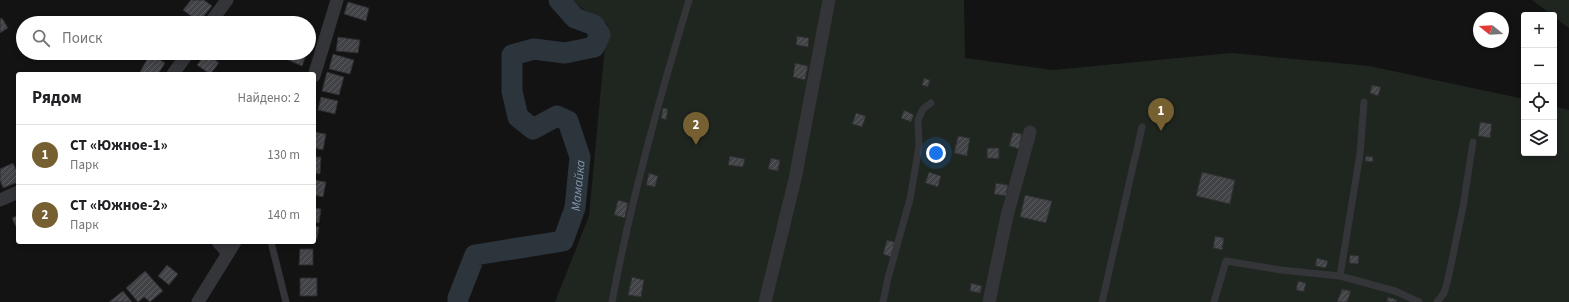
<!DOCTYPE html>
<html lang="ru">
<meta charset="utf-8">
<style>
:root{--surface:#fff;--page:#f2f2f2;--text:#202124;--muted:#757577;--line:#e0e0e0;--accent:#766031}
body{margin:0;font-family:"Source Sans 3",sans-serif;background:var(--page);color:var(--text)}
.controls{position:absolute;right:12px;top:12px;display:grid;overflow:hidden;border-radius:4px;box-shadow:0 2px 6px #0003}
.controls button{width:36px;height:36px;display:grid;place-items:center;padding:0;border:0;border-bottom:1px solid var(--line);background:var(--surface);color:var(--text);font:20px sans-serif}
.compass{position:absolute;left:1473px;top:12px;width:36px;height:36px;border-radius:50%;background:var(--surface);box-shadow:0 2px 6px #0003;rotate:288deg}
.you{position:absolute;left:936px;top:153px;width:14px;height:14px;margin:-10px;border:3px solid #fff;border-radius:50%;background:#1a73e8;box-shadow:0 0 0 6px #1a73e833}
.badge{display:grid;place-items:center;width:26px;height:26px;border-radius:50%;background:var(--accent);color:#fff;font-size:13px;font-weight:700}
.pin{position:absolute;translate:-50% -33px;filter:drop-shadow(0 1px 2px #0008)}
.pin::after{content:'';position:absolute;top:21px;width:14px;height:12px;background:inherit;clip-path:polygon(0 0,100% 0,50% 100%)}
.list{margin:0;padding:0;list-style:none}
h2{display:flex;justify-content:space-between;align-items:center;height:52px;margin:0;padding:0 16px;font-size:17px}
h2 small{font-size:13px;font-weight:400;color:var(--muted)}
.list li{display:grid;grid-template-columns:26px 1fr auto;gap:12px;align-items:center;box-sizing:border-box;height:60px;padding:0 16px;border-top:1px solid var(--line)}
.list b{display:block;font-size:15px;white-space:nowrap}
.list p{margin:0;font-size:13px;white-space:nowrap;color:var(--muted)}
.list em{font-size:13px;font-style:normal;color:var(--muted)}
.icon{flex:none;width:22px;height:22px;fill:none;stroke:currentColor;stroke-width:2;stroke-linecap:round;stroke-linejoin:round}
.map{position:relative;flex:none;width:1569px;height:302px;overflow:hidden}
.search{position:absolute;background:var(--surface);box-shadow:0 2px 6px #0003;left:16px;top:16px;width:300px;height:44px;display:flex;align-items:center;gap:10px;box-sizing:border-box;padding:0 14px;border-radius:22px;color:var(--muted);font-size:15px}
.panel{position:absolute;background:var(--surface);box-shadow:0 2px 6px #0003;left:16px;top:72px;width:300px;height:172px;border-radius:4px}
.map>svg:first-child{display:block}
</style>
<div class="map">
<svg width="1569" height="302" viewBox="0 0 1569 302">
<defs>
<pattern id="building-hatch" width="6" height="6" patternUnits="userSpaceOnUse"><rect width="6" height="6" fill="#424347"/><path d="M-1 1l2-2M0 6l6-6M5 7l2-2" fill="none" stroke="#5a5b5f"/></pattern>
</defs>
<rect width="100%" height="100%" fill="#131314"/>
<path fill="#1f2620" d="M569,0H964L965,58L1053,70L1231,53L1369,66L1524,99V153H1554V106L1569,110V302H555L589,216L607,24Z
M1532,0H1569V28L1554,17V15H1552Z"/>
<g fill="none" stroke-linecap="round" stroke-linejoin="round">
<path stroke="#2d353c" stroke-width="21" id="s1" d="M458,302V298L475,255L563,241L575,208L580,157L568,121L557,116L533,129L518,117L512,91V55L534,49L565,53L594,47L600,35L594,25L575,18L559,0"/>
</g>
<path fill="url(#building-hatch)" stroke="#2d2d30" d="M191,0H204L212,6L199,22L183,10Z
M348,2L369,8L366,21L344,14Z
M2,18L8,28L0,33V19Z
M797,36L809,38L808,47L796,45Z
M338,37L360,40L358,53L336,51Z
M206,53L219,63L210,74L197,65Z
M291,53H307L302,66L288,60Z
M150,54L165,63L158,74H143L140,72Z
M333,54L354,60L350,74L329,69Z
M795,63L808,66L805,80L793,77Z
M327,72L344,77L339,95L322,91Z
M924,78L930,80L928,87L922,85Z
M1372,85L1381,87L1378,96L1370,93Z
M321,97L338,101L335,114L318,110Z
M663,108L668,109L666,120L661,118Z
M904,110L914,115L911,122L901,118Z
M856,113L866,116L862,127L852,124Z
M1480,122L1492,124L1490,138L1478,136Z
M314,132L326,134L323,150L314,148Z
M1013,132L1022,134L1019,149L1009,146Z
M958,136L970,138L967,156L954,153Z
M987,148H999V159L987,158Z
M730,156L745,159L743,167L728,165Z
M1366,156L1373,157V162L1365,161Z
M314,157H321L320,174L314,173Z
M771,158L780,160L778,171L768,169Z
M13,163L18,174V182L3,188L0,180V169Z
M929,172L941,176L938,187L925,183Z
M1202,172L1235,180L1230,204L1196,196Z
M649,173L658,176L655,187L646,185Z
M314,180L326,182L323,197L314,195Z
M996,183L1008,185L1006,196L994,194Z
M1025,195L1052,201L1046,223L1020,217Z
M618,200L628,203L625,218L614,215Z
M314,208L321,209L319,223L314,222Z
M18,215V231L12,218Z
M314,226L319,227L317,239L314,238Z
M1215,236L1224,238L1222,250L1213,248Z
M887,240L895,242L891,257L883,254Z
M300,249H313V265H299Z
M1350,255L1359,256L1358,264L1349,263Z
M1317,258L1328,261L1326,268L1315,266Z
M167,265L178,274L169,285L158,276Z
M145,271L163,291L150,302L144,297L138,302L126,288Z
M632,277L644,280L641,297L628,295Z
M300,278H317V296H300Z
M1298,281L1306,283L1304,292L1296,290Z
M971,283L982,286L980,293L970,291Z
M1342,289L1351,291L1347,302H1337Z
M123,291L132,302H109Z
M1388,297L1397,300L1396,302H1387Z"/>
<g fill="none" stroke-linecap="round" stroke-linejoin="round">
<path stroke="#343539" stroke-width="7" d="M271,242L286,302
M1340,276L1360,154L1364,102
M612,302C631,200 659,100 689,0
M883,302L888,278L910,199L919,146L918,120L923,109L931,103
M1102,302L1142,127
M1214,302L1226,261L1281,270L1340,276L1395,291L1419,302
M1437,302L1444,293L1448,279L1463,207L1473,142"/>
<path stroke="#343539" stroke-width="13" d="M210,23L227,0
M173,74L188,53
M314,76L337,0
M0,200L18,192
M218,242L228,253
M198,302L235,242
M765,302L795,179L829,0
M989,302L1007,216L1030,132"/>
</g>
<g text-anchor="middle" stroke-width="3.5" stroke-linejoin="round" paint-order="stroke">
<g font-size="13" font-style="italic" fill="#8096ab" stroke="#0e0e0f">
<text dy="5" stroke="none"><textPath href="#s1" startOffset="197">Мамайка</textPath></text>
</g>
</g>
</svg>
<div class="controls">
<button>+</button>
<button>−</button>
<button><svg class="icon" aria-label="locate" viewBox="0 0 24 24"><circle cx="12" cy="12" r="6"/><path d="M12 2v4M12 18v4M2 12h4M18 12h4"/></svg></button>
<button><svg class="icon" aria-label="layers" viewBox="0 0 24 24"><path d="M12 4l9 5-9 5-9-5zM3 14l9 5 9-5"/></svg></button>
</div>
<svg class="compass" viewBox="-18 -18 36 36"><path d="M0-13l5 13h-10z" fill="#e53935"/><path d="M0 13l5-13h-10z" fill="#757577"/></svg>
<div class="you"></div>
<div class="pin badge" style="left:1161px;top:131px">1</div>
<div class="pin badge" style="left:696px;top:145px">2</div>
<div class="search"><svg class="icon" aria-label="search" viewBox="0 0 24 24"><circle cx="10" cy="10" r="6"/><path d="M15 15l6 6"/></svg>Поиск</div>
<section class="panel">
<h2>Рядом<small>Найдено: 2</small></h2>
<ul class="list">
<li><span class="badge">1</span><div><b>СТ «Южное-1»</b><p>Парк</p></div><em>130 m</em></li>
<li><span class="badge">2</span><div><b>СТ «Южное-2»</b><p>Парк</p></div><em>140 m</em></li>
</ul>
</section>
</div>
